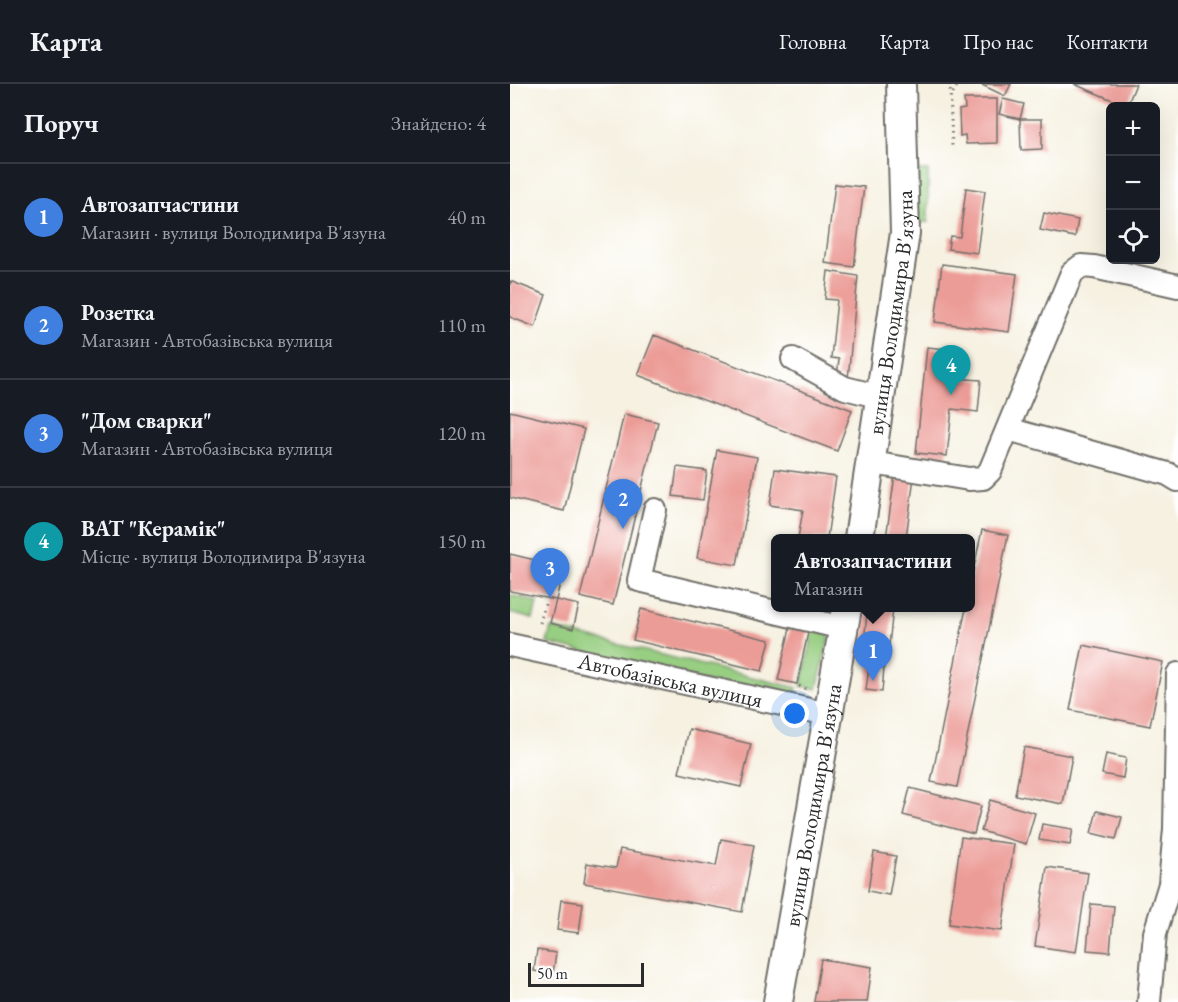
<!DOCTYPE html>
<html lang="uk">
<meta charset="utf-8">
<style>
:root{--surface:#171b24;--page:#20242c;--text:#f1f3f6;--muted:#9ea1a6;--line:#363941;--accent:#d93025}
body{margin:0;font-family:"EB Garamond",serif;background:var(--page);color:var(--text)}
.controls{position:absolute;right:18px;top:18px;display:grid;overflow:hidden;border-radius:9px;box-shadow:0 6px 24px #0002}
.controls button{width:54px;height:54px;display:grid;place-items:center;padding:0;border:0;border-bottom:2px solid var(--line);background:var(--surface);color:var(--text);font:30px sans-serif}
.scale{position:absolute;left:18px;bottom:15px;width:116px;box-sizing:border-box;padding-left:6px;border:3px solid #2b2b2b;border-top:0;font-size:16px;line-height:21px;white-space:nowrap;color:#2b2b2b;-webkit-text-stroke:4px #fff;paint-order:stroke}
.you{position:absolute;left:285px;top:630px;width:21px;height:21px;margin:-15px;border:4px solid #fff;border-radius:50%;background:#1a73e8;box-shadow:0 0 0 9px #1a73e833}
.badge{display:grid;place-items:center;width:39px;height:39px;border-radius:50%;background:var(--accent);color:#fff;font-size:20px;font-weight:700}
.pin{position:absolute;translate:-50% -50px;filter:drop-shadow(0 2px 3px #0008)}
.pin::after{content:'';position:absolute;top:32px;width:21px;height:18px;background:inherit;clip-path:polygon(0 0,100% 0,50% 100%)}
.popup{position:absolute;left:261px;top:450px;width:204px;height:78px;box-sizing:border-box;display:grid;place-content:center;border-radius:9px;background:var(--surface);filter:drop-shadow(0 2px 4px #0005);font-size:20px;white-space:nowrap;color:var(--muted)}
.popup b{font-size:22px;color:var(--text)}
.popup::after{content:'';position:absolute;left:50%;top:100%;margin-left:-12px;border:12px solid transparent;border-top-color:var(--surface)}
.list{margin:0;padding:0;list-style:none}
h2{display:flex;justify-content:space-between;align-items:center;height:78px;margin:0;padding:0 24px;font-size:26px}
h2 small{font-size:20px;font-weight:400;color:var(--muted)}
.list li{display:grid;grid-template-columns:39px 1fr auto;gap:18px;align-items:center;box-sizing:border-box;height:108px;padding:0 24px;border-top:2px solid var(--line)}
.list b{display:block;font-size:22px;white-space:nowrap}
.list p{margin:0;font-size:20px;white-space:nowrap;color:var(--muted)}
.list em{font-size:20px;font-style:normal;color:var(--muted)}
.icon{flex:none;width:33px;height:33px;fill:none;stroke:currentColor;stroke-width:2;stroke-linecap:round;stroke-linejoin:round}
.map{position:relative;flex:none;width:668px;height:918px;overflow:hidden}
header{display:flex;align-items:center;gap:36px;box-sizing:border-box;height:84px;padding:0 30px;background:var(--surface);border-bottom:2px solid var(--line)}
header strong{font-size:28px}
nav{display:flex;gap:33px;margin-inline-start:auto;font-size:21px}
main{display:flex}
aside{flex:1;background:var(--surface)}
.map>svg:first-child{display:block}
</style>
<header>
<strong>Карта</strong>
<nav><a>Головна</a><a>Карта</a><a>Про нас</a><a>Контакти</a></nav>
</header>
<main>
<aside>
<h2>Поруч<small>Знайдено: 4</small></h2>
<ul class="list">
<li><span class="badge" style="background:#3f7fe0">1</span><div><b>Автозапчастини</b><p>Магазин · вулиця Володимира В'язуна</p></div><em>40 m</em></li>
<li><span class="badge" style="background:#3f7fe0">2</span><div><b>Розетка</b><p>Магазин · Автобазівська вулиця</p></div><em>110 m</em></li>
<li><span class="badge" style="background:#3f7fe0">3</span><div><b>&quot;Дом сварки&quot;</b><p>Магазин · Автобазівська вулиця</p></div><em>120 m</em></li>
<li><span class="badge" style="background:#0f9aa8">4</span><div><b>ВАТ &quot;Керамік&quot;</b><p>Місце · вулиця Володимира В'язуна</p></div><em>150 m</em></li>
</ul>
</aside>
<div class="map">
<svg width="668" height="918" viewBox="0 0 668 918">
<rect width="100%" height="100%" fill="#fff"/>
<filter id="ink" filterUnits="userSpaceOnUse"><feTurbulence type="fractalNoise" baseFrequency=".0167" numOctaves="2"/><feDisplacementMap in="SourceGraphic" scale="12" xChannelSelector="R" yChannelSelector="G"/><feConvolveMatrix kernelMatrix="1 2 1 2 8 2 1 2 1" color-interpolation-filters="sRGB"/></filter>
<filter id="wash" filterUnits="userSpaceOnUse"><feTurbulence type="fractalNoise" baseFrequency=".008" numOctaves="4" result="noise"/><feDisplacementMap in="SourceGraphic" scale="24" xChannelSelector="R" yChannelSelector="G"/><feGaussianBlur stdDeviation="1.35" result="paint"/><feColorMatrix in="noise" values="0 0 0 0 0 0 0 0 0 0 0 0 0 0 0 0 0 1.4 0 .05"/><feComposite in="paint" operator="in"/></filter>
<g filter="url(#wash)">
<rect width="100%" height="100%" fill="#f6f1e1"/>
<path fill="#97ce81" stroke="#617c56" stroke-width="1.5" d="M399,87H418V138L399,139Z
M0,511L27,518L23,535L0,529Z
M41,544L287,604L283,619L37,559Z
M304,545L320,549L307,605L291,602Z"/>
<g id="blocks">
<path fill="#ec9c97" d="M470,0H501L495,12Z
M564,0H626L617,22Z
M454,15H487V59L456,60L455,51L450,52L449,26L455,25Z
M493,15L514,20L510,35L489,30Z
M510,35H532V65L511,66Z
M325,100L354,103L344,183L315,179Z
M456,104L475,107L467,169L438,165L440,152L450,153Z
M534,129L568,136L565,153L530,146Z
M432,180L507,190L499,248L425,238Z
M318,187L348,192L338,295L327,294L329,275L321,274L327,216L315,215Z
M0,197L36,211L25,243L0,233Z
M144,251L342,326L327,367L128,291Z
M417,263L445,266L442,294L471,296L468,328L442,325L437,372L406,369Z
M0,327L74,345L54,427L0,414Z
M114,330L148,338L103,521L70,513Z
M207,366L247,373L227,481L187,474Z
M167,383L197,387L193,416L163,412Z
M265,385L326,393L317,454H288L293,426L260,421Z
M385,391L404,393L396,454H376Z
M472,446L498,451L447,703L421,698L456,524H460V502Z
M0,470L54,483L46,516L69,521L63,545L40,539L46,516L0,507Z
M366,524H383L379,562L354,559L357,529H366Z
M131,525L260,556L252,587L123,556Z
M281,540L299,544L287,600L268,596Z
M573,561L653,578L640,642L560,626Z
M359,582L374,584L372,608L356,606Z
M179,645L241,660L231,703L169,689Z
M514,663L562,672L553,720L505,711Z
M596,670L616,674L613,694L592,690Z
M400,704L471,722L464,750L393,731Z
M480,716L525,729L516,760L471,747Z
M587,727L612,733L606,755L581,749Z
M532,740L563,745L560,761L529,756Z
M451,753L504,760L492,847L439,840Z
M211,755L244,761L232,828L74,799L77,779L106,784L110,765L206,782Z
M364,768L386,772L379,811L358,807Z
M537,783L578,789L566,868L525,862Z
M51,816L73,819L69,849L47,846Z
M581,820L604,822L600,868L577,866Z
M27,866L46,869L43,890L24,887Z
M311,875L362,883L357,918H304Z"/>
</g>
</g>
<g filter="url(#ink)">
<use href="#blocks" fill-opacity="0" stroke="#72706b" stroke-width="1.5"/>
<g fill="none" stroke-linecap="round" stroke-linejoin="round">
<defs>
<g id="minor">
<path d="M283,275L335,304L371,313"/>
<path d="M498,345L658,390L668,396"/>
<path d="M362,379L459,395L473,394L480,387L562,189L571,182L584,183L668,202"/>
<path d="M145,426L129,496L333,544"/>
<path id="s1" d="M0,561L318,630"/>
<path d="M639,918L645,849L660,800L665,745L668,590"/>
</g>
<g id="major">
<path id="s2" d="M349,454L395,149L391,0"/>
<path id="s3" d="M268,918L337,524"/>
</g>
</defs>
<use href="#minor" stroke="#72706b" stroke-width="26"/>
<use href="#major" stroke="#72706b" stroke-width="32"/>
<path stroke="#72706b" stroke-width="3" stroke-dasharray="1.5 4.5" stroke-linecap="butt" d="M440,0L442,65
M443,9L448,0
M30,539L36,517
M289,602L297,605"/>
<use href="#minor" stroke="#fff" stroke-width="22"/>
<use href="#major" stroke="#fff" stroke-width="28"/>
</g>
</g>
<g text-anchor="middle" stroke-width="5" stroke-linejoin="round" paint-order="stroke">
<g font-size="22" fill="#2b2b2b" stroke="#fff">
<text dy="8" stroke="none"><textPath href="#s2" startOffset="228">вулиця Володимира В'язуна</textPath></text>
<text dy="8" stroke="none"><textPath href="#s1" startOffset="164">Автобазівська вулиця</textPath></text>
<text dy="8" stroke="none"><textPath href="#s3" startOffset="200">вулиця Володимира В'язуна</textPath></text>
</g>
</g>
</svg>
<div class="controls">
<button>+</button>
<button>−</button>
<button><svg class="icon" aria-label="locate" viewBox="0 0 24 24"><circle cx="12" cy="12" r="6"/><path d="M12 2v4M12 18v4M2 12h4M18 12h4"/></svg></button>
</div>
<div class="scale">50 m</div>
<div class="you"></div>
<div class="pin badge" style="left:363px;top:597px;background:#3f7fe0">1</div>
<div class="popup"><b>Автозапчастини</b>Магазин</div>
<div class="pin badge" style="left:113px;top:445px;background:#3f7fe0">2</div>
<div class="pin badge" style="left:40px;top:514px;background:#3f7fe0">3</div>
<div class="pin badge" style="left:441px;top:311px;background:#0f9aa8">4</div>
</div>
</main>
